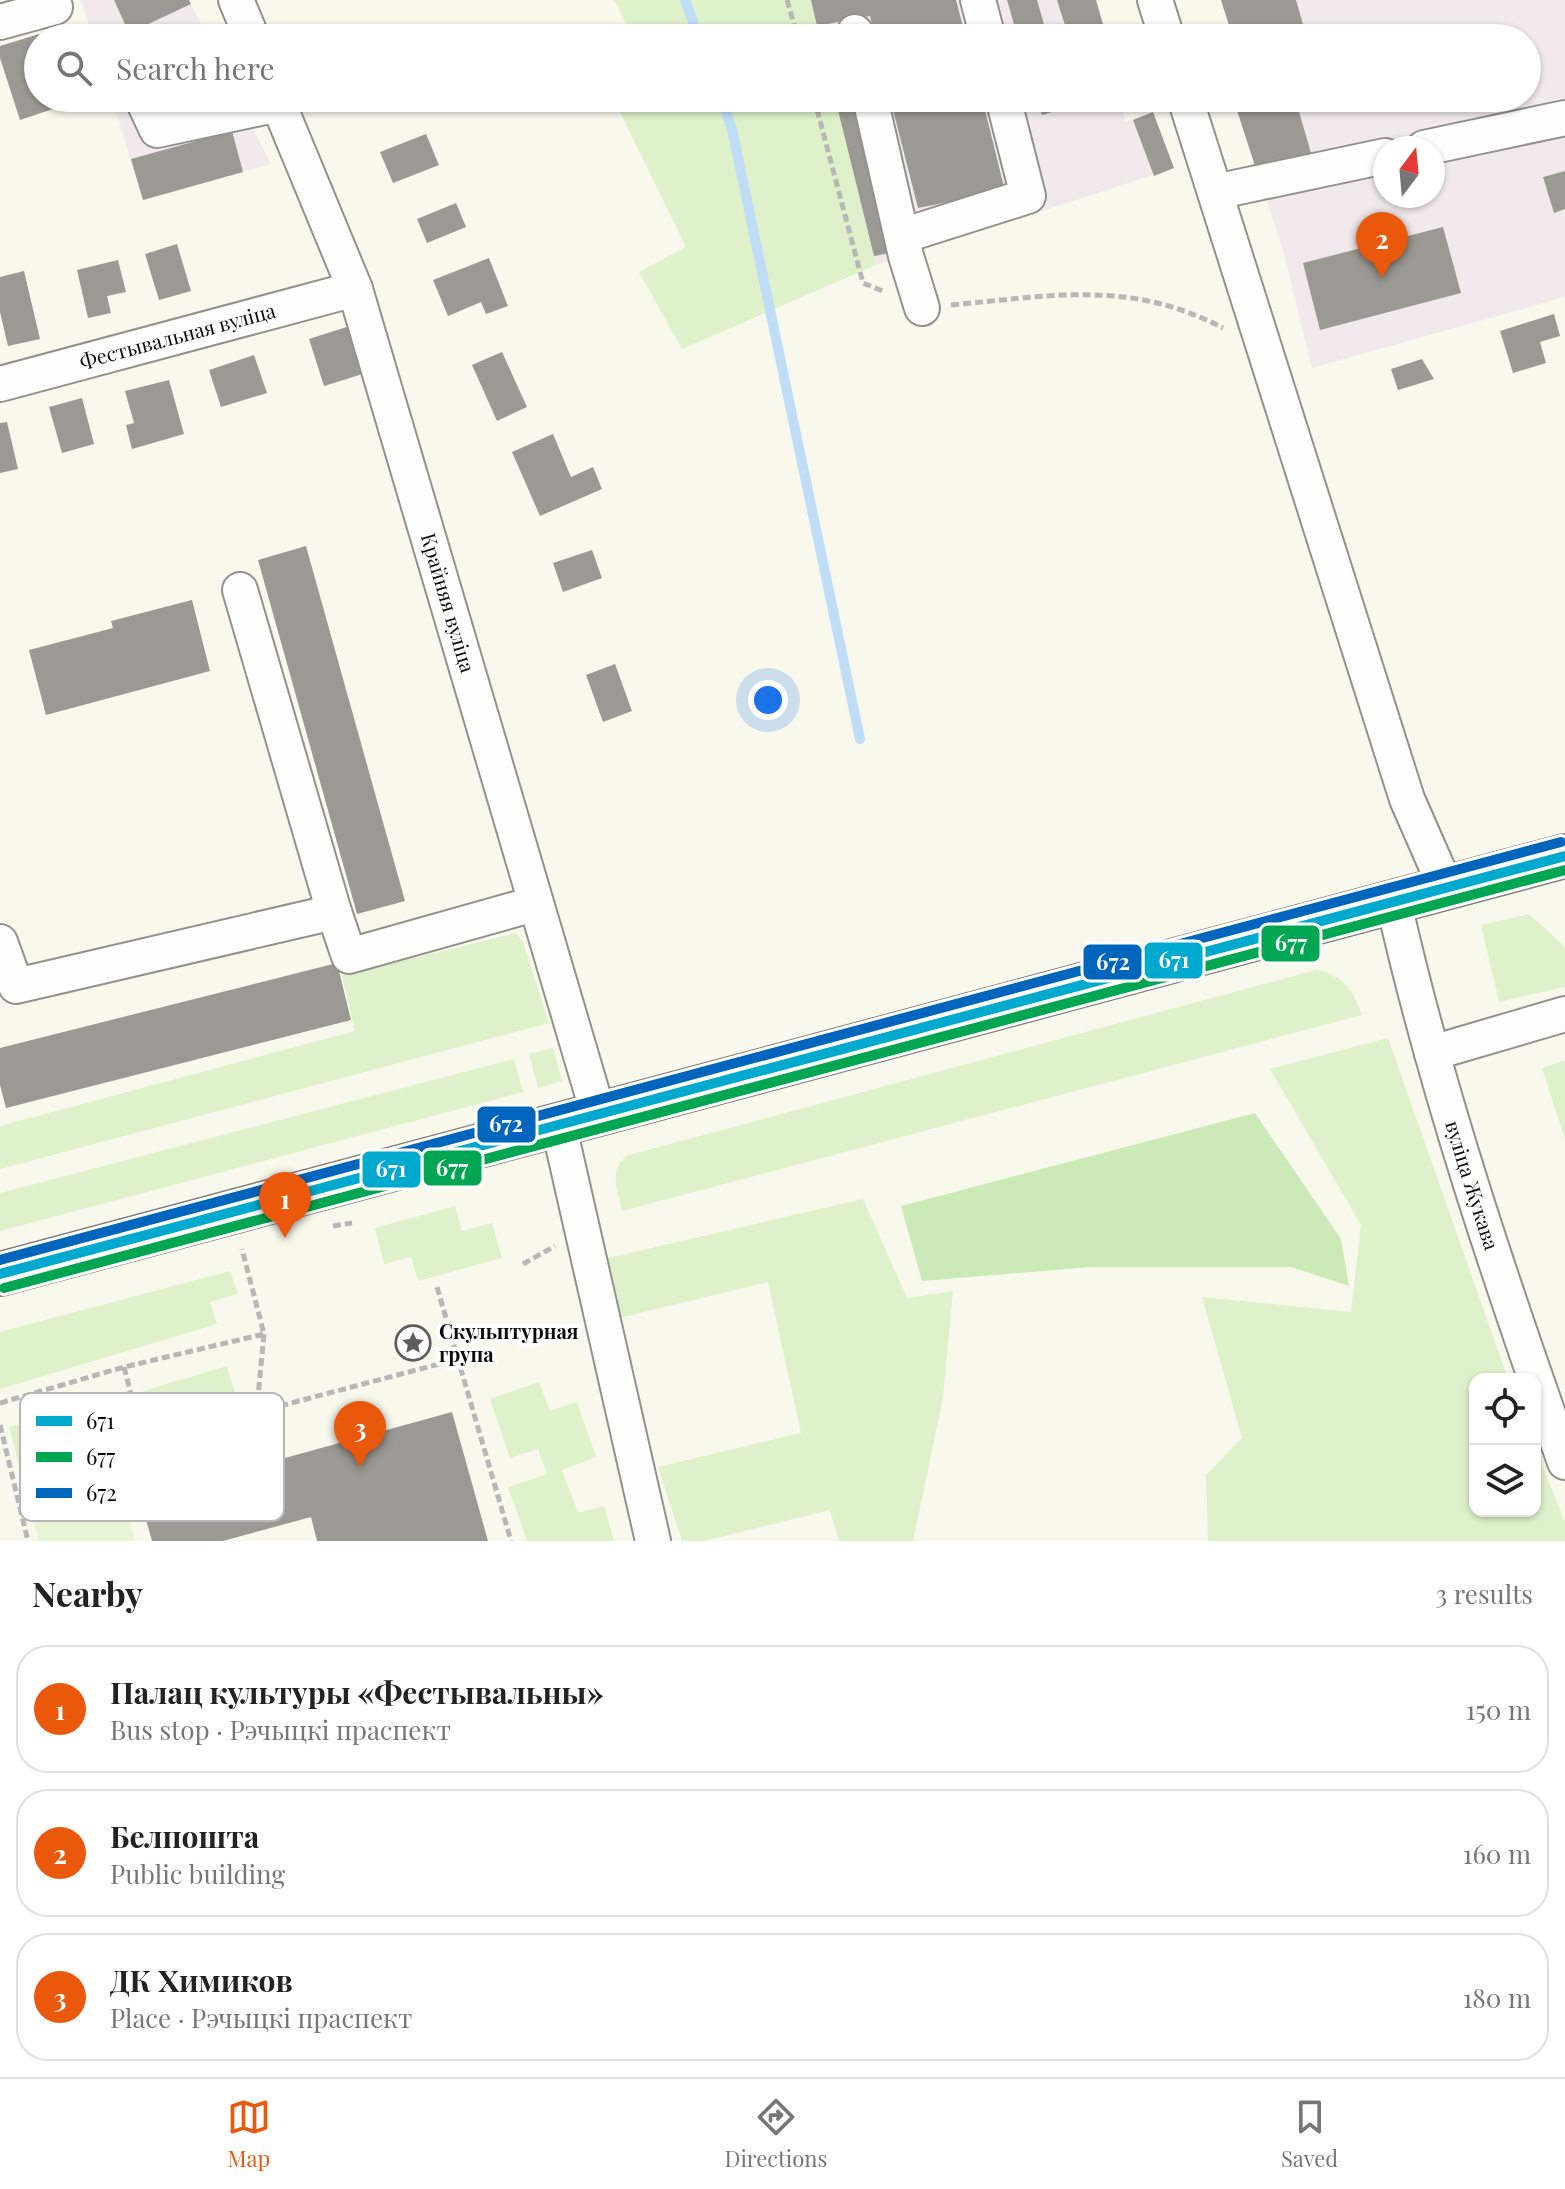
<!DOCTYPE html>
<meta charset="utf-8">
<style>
:root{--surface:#fff;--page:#f6f6f6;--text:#222;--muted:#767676;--line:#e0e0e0;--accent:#ea580c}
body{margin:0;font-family:"Playfair Display",serif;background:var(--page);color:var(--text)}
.controls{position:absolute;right:24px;bottom:24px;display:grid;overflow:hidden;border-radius:16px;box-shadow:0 2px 6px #0004}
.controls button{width:72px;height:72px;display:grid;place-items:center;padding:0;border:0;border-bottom:2px solid var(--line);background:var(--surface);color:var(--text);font:40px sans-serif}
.compass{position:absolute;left:1373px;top:136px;width:72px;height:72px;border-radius:50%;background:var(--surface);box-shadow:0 2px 6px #0004;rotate:16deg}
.you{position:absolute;left:768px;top:700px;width:28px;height:28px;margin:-20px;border:6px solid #fff;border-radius:50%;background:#1a73e8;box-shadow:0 0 0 12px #1a73e833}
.badge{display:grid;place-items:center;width:52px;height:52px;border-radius:50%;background:var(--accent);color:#fff;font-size:26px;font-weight:700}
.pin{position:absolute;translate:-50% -66px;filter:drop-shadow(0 2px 4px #0008)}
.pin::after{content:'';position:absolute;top:42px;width:28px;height:24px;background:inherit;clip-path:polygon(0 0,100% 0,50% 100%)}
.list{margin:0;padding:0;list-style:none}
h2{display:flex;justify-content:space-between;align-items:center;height:104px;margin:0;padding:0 32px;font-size:34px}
h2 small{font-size:26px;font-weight:400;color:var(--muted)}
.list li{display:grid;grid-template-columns:52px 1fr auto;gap:24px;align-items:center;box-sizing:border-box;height:128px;margin:0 16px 16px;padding:0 16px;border:2px solid var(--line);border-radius:32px}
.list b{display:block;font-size:30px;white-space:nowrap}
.list p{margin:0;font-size:26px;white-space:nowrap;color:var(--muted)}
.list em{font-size:26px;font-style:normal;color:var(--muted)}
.icon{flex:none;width:44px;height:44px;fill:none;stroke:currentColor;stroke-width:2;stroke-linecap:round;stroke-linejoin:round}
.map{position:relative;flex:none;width:1565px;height:1541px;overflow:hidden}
.search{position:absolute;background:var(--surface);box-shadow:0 2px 6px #0004;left:24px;right:24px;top:24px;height:88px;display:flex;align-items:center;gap:20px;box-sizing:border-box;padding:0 28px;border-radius:44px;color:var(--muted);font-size:30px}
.sheet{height:536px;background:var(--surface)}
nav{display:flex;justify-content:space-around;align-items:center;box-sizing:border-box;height:112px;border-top:2px solid var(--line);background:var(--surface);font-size:22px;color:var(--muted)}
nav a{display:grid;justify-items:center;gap:4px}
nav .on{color:var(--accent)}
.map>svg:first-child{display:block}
</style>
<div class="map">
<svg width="1565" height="1541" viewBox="0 0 1565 1541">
<rect width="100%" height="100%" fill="#f9f8ed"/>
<path fill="#f1e9eb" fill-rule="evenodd" d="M81,0H189L208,38H93Z
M811,0H1096L1107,38H820Z
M1221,0H1565V297L1312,368L1284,253L1233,98H1527V38H1233ZM1385,148H1433V196H1385Z
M112,98H238L271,164L143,200Z
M835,98H1120L1125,122L1153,112L1174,168L876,265Z"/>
<path fill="#def1ca" d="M614,0H811L820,38H634Z
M644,98H835L876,265L682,349L639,272L686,247L619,110Z
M1529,914L1565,947V987L1499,1002L1481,925Z
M516,933L523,942L549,1023L0,1169V1126L355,1031L342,976Z
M1316,970C1344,975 1353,990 1362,1015L622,1211C618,1191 607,1168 629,1155Z
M1388,1038L1508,1379H1475V1511H1535V1447L1565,1522V1541H1208L1206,1475L1242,1438L1202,1297L1351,1312L1361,1225L1270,1069Z
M553,1048L562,1081L538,1088L529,1054Z
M514,1059L523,1092L0,1231V1193Z
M1565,1060V1139L1542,1068Z
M863,1199L907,1298L953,1291L943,1398L913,1541H839L830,1510L704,1541H682L658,1467L801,1433L768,1282L619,1318L608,1258Z
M455,1206L462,1231L492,1223L502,1258L418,1281L411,1257L384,1264L375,1228Z
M230,1271L238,1294L210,1302L217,1324L0,1389V1332Z
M227,1366L238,1403L155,1426L143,1391Z
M539,1382L550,1411L577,1402L596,1457L562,1470L578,1513L604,1506L614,1541H527L508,1487L547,1474L538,1449L510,1458L490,1399Z
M109,1401L130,1464L26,1492L9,1427Z"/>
<path fill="#cceab8" d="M1255,1113L1341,1239L1349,1286L1291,1267H1091L922,1281L901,1206Z"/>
<path fill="#e8f5d4" d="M124,1496L135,1541H39L34,1522Z"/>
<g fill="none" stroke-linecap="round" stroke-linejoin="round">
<path stroke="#bfddf7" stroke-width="10" d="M685,0L699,38
M721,98L732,129L860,739"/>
</g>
<path fill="#9b9993" d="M114,0H189L191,4L129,33Z
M811,0H956L966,38H875L870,16L817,26Z
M1007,0H1037L1048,38H1018Z
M1057,0H1096L1107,38H1069Z
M1221,0H1296L1307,38H1233Z
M39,34L38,98H59L62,106L20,120L0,58V46Z
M835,98H858L896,252L874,256Z
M890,98H982L1005,191L918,208Z
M1036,98H1066L1069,107L1042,115Z
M1233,98H1295L1311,153L1256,169Z
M1153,112L1174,168L1154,176L1133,120Z
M232,131L243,172L143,200L131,159Z
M426,134L439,165L393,183L380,152Z
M1565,171V209L1554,213L1543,177Z
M456,203L466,227L427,243L417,219Z
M1443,227L1461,293L1320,330L1303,263Z
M177,244L191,291L159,300L145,254Z
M489,258L508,306L486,314L481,302L448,316L433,280Z
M118,260L126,292L107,296L111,313L88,318L77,270Z
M24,271L40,339L8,346L0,312V277Z
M1554,314L1560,336L1540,342L1546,363L1513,373L1500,331Z
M353,325L369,372L324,386L309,339Z
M502,352L527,407L497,421L472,365Z
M254,355L267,393L221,407L209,370Z
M1422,359L1434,379L1398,390L1391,369Z
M169,380L184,434L132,449L126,425L134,423L125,391Z
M82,398L94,444L62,453L49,407Z
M7,422L18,469L0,473V423Z
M553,434L571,477L593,467L602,489L540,516L512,452Z
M306,546L405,901L357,914L258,560Z
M592,550L602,578L563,592L553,563Z
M192,600L210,671L46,715L29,650L113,628L111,621Z
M615,664L632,711L603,722L586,675Z
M337,963L351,1020L6,1108L0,1085V1048Z
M452,1412L488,1541H317L311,1517L223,1541H152L140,1498Z"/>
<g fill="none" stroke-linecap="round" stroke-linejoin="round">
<defs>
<g id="minor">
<path d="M236,0L252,38"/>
<path d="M978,0L988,38"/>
<path d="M1155,0L1167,38"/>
<path d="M0,22L55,7"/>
<path d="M855,32L856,38"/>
<path d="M142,98L157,130L279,104"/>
<path id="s1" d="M276,98L355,289L598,1113"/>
<path d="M870,98L906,256L922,308"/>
<path d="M1185,98L1407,799L1446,888"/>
<path d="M1424,148L1565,118"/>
<path d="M1215,192L1385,156"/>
<path d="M902,236L1028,196L1003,98"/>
<path id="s2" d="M0,384L355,289"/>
<path d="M240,590L334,912"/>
<path id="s3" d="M1394,904C1437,1093 1500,1279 1565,1462"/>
<path d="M0,942L16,986L334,912L349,956L534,904"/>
<path d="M1432,1053L1565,1014"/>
<path d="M558,1123L653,1541"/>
</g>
<path id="major" d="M0,1274L1565,856"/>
</defs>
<use href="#minor" stroke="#92918c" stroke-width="38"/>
<use href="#major" stroke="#7f7e7a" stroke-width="46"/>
<path stroke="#b7b7b5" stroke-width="5" stroke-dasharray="8 4" stroke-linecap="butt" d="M787,0L798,38
M814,98L863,283L885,292
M951,305C1051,296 1129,279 1223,328
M333,1226L352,1223
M523,1264L555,1246
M437,1287L511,1541
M124,1367L152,1477
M0,1403L124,1367L264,1334L242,1249
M257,1412L458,1359
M0,1425L28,1541
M21,1513L253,1449L264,1334"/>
<use href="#minor" stroke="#fefefc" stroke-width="34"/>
<use href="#major" stroke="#ebe9d6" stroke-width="42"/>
<defs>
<path id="bus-1" d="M0,1274L1565,856"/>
<path id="bus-2" d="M4,1288L1565,870"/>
<path id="bus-3" d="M0,1260L1561,842"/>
</defs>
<use href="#bus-1" stroke="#fff" stroke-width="16"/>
<use href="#bus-2" stroke="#fff" stroke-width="16"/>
<use href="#bus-3" stroke="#fff" stroke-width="16"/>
<use href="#bus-1" stroke="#00a9ce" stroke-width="10"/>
<use href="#bus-2" stroke="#00a651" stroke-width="10"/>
<use href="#bus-3" stroke="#0065bd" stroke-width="10"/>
</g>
<defs>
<symbol id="sight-ring" viewBox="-11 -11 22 22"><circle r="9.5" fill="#fff" stroke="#5e5d59" stroke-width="1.5"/><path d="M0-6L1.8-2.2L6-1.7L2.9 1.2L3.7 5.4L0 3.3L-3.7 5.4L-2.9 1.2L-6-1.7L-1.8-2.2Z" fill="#5e5d59"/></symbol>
</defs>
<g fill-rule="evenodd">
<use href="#sight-ring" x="393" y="1323" width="40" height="40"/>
</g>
<g text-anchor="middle" stroke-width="8" stroke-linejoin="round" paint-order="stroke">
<g font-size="20" fill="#0a0a0a" stroke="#fff">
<text dy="7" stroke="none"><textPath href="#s2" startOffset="184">Фестывальная вуліца</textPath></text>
<text dy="7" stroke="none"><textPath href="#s1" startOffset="534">Крайняя вуліца</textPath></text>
<text dy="7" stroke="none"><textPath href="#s3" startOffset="292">вуліца Жукава</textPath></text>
</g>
<g font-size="20" font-weight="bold" fill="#0a0a0a" stroke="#fff" text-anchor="start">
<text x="439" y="1339">Скульптурная<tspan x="439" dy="23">група</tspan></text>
</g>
</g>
<rect x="20" y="1393" width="264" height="128" rx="12" fill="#fff" stroke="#b6b6b6" stroke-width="2"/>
<rect x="36" y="1416" width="36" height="10" fill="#00a9ce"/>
<rect x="36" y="1452" width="36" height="10" fill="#00a651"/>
<rect x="36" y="1488" width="36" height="10" fill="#0065bd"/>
<g font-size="22" fill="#0a0a0a">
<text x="86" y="1429">671</text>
<text x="86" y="1465">677</text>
<text x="86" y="1501">672</text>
</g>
<g stroke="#fff" stroke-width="3">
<rect x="1260" y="924" width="61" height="39" rx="8" fill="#00a651"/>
<rect x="1143" y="941" width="61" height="39" rx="8" fill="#00a9ce"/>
<rect x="1082" y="943" width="61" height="38" rx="8" fill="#0065bd"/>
<rect x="476" y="1105" width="61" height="39" rx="8" fill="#0065bd"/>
<rect x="422" y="1149" width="61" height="38" rx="8" fill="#00a651"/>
<rect x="361" y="1150" width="61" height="39" rx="8" fill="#00a9ce"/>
</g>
<g font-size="22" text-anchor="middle" font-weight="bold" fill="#fff">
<text x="1291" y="951">677</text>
<text x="1174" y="968">671</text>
<text x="1113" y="970">672</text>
<text x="506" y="1132">672</text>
<text x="452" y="1176">677</text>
<text x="391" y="1177">671</text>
</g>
</svg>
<div class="controls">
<button><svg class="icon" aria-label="locate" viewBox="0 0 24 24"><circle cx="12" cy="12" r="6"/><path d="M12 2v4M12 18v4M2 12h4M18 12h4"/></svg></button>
<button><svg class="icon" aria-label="layers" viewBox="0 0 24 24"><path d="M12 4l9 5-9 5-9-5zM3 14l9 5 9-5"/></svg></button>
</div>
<svg class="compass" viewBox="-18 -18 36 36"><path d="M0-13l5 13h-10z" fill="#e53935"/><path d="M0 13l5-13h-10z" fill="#767676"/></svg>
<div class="you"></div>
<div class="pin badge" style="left:285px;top:1238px">1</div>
<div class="pin badge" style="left:1382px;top:278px">2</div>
<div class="pin badge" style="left:360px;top:1467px">3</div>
<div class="search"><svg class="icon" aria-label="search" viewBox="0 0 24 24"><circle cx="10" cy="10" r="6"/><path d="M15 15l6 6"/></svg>Search here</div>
</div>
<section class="sheet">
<h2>Nearby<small>3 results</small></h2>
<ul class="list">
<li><span class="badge">1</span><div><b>Палац культуры «Фестывальны»</b><p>Bus stop · Рэчыцкі праспект</p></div><em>150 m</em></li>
<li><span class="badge">2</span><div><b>Белпошта</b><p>Public building</p></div><em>160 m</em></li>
<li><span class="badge">3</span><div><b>ДК Химиков</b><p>Place · Рэчыцкі праспект</p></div><em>180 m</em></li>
</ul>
</section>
<nav>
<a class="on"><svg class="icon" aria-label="map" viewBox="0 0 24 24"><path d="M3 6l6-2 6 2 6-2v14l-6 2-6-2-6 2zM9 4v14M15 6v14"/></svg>Map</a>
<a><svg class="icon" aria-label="directions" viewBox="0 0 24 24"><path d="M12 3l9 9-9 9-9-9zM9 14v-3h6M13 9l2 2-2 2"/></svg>Directions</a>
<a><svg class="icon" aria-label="saved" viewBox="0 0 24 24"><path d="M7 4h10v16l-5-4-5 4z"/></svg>Saved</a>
</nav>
